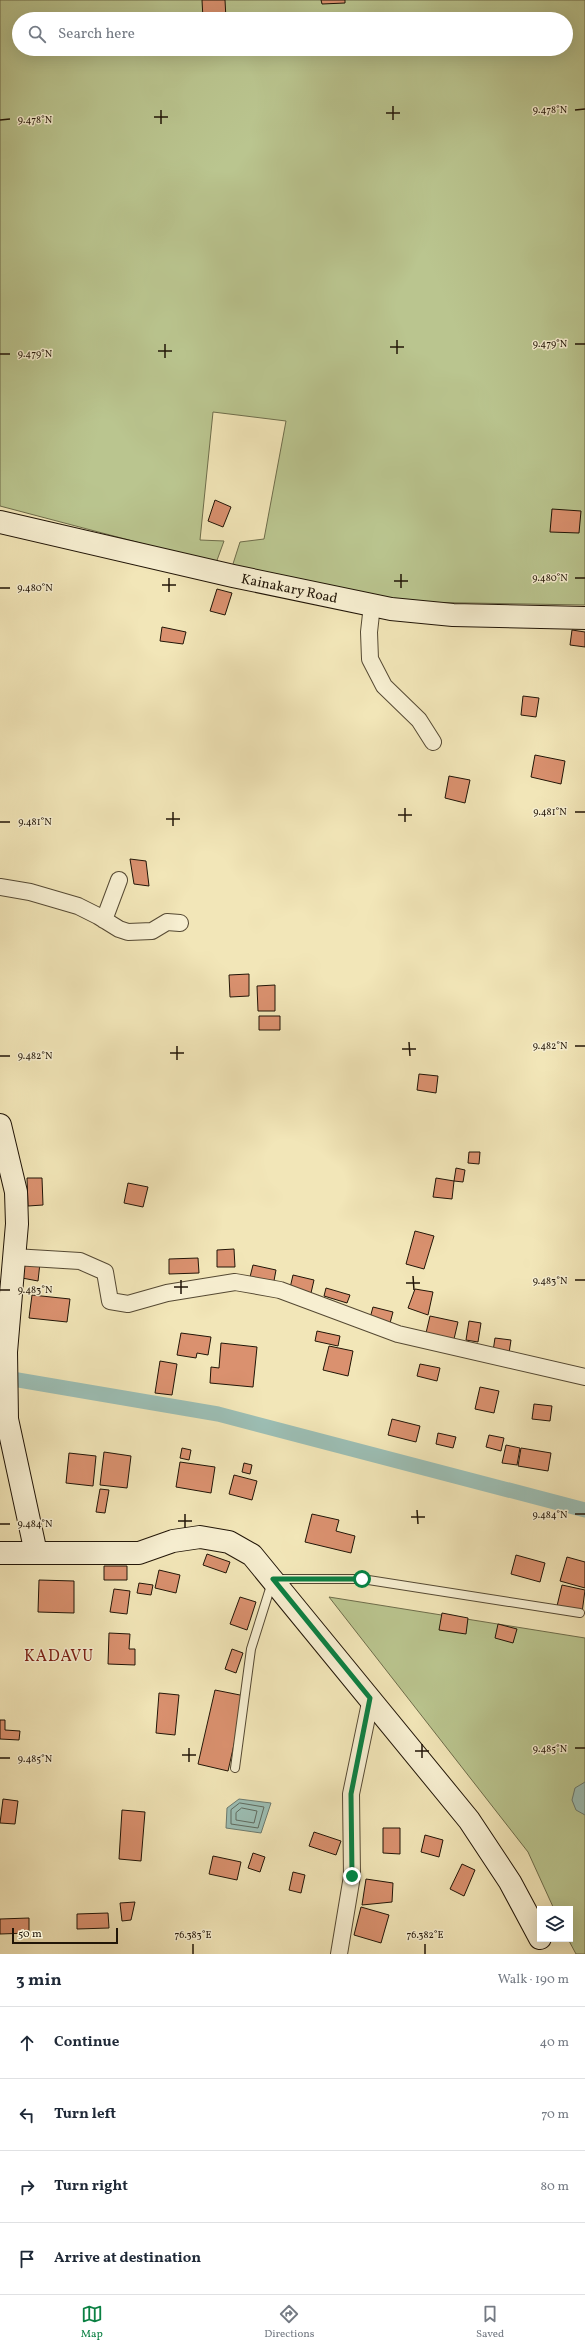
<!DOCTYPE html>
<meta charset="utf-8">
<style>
:root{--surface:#fff;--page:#f6f6f7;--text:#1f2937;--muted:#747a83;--line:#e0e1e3;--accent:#0b8043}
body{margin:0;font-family:Vollkorn,serif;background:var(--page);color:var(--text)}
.controls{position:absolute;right:12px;bottom:12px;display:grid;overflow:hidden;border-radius:0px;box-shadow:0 4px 16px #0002}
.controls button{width:36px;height:36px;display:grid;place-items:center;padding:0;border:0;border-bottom:1px solid var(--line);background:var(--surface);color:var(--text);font:20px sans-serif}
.scale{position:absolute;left:12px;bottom:10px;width:106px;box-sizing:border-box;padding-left:4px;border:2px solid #211507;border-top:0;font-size:11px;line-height:14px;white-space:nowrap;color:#211507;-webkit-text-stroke:3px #f7efd1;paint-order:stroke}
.stop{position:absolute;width:12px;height:12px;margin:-9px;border:3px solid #0b8043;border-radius:50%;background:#fff}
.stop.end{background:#0b8043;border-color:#fff;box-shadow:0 1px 4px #0008}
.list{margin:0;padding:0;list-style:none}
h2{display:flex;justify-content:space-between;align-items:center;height:52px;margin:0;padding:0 16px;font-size:17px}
h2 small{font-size:13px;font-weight:400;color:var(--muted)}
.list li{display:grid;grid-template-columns:26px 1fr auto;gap:12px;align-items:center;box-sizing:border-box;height:72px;padding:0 16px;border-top:1px solid var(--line)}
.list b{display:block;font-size:15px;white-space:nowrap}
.list em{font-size:13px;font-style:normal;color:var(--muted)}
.icon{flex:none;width:22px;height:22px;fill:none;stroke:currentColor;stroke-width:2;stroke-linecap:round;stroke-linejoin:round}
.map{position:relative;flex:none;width:585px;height:1954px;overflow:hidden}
.search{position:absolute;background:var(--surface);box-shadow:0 4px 16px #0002;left:12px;right:12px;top:12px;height:44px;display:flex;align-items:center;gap:10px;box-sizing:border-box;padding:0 14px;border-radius:22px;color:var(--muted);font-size:15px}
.sheet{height:340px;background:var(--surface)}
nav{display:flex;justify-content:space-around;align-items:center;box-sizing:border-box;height:56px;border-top:1px solid var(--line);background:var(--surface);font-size:11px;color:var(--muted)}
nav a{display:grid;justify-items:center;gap:2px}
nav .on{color:var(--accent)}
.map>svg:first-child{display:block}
</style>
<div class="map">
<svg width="585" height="1954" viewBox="0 0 585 1954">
<rect width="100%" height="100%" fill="#f2e6b8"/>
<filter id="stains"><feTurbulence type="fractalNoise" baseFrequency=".005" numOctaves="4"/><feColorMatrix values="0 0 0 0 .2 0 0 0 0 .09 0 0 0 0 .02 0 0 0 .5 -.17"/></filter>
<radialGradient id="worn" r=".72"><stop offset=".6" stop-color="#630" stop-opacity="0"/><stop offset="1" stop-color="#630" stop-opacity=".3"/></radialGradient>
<path fill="#bac58f" stroke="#6e6d4b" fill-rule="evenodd" d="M0,0H585V605L410,602L232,567L240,542L264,539L286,421L213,412L200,540L224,541L216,563L0,506ZM19,19H566V49H19Z
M329,1597L585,1638V1954H576L568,1939H570V1909H554L528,1852Z"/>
<path fill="#9cbeb4" stroke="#6b7a6f" d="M585,1782V1815L576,1810L572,1800L575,1788Z
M239,1799L271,1803L261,1833L226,1828L227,1808Z"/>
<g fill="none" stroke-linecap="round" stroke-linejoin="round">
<path stroke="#5e6a5e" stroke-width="1" d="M240,1803L264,1807L258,1828L231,1824V1810Z
M242,1808L257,1811L254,1823L236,1820V1813Z"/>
<path stroke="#9cbeb4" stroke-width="15" d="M0,1377L218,1414L585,1510"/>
</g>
<path fill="#da916f" stroke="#211507" d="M202,0H225L226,19H203Z
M321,0H345V3L322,4Z
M215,500L231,507L223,527L208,521Z
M552,509L581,511L579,533L550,532Z
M217,589L232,593L225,615L210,611Z
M162,627L186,632L183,644L160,641Z
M572,630L585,632V647L570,645Z
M523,696L539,698L536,717L521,715Z
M535,755L565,761L561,784L531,777Z
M449,776L470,780L465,803L445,798Z
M130,859L146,861L149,886L134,884Z
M249,974V996L230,997L229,975Z
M275,985V1011H258L257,986Z
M259,1016H280V1030H259Z
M419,1074L438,1076L436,1093L417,1090Z
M469,1152H480L479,1164L468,1163Z
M456,1168L465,1170L463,1182L454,1181Z
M27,1178H42L43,1205L28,1206Z
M436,1178L454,1181L452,1199L433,1197Z
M128,1183L148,1187L143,1207L124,1203Z
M415,1231L434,1236L424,1269L406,1264Z
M234,1249L235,1267H217V1250Z
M198,1258L199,1273L169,1274V1259Z
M25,1261L40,1263L38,1281L22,1278Z
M253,1265L276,1270L273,1286L249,1281Z
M293,1275L314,1280L311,1293L290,1288Z
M326,1288L350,1295L347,1303L324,1296Z
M415,1289L433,1292L428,1315L408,1308Z
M32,1295L70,1299L67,1322L29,1318Z
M373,1307L393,1312L390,1323L370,1318Z
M430,1316L458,1322L454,1339L426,1333Z
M469,1321L481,1323L478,1342L466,1340Z
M317,1331L340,1336L338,1346L315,1341Z
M181,1333L211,1337L208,1355L197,1353L196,1358L177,1355Z
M495,1338L511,1340L509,1353L493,1351Z
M221,1343L257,1347L253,1387L210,1383L211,1367L219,1368Z
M329,1346L353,1351L348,1376L323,1370Z
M160,1361L177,1364L172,1395L155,1393Z
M420,1364L440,1368L437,1381L417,1376Z
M480,1387L499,1391L494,1413L475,1409Z
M534,1404L552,1406L550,1421L532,1419Z
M392,1419L420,1426L416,1442L388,1435Z
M438,1433L456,1437L453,1448L436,1444Z
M489,1435L504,1438L501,1451L486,1447Z
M506,1445L520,1448L517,1465L502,1463Z
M182,1448L191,1450L189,1460L180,1458Z
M521,1448L551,1453L548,1471L518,1466Z
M104,1452L131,1456L127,1488L100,1485Z
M69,1453L96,1456L93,1486L66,1483Z
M180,1462L215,1467L211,1493L176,1487Z
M244,1463L252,1465L250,1474L242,1472Z
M234,1475L257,1481L252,1500L229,1494Z
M100,1489L109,1490L105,1513L96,1512Z
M312,1514L339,1520L336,1531L355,1536L351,1553L305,1542Z
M207,1554L230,1562L226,1573L203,1565Z
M516,1555L545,1563L540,1582L511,1574Z
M567,1557L585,1562V1588L560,1581Z
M104,1566H127V1580H104Z
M159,1570L180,1575L176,1593L155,1588Z
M39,1580L74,1581V1613L38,1612Z
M139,1583L153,1585L151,1595L137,1593Z
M562,1585L585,1590L582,1613L557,1606Z
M114,1589L130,1591L127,1614L110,1612Z
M240,1597L256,1602L247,1630L230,1624Z
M442,1613L468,1618L466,1634L439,1630Z
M498,1624L517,1629L513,1643L495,1638Z
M109,1633L130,1634L129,1649H135V1665L108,1664Z
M232,1649L243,1653L236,1673L225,1669Z
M215,1690L245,1696L228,1771L198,1764Z
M159,1693L179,1695L175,1735L156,1733Z
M0,1720H5V1730L20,1731L19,1740L0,1739Z
M3,1799L18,1801L15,1824L0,1823Z
M122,1810L145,1812L141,1861L119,1859Z
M383,1828H400V1854L383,1853Z
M314,1832L341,1841L336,1855L309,1846Z
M425,1835L443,1840L439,1857L421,1852Z
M253,1853L265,1857L260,1872L248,1868Z
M213,1856L241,1862L237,1880L209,1874Z
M462,1864L475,1870L464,1896L450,1889Z
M293,1872L305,1875L301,1893L289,1890Z
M366,1879L393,1883L392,1902L362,1905Z
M135,1902L131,1920L122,1921L120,1903Z
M361,1907L389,1915L381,1943L354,1935Z
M108,1913L109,1928L77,1929V1914Z
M29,1918V1933L0,1934V1919Z"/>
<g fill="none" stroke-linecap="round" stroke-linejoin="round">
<defs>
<path id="lane" d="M235,1768L251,1649L273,1579H362L580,1613"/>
<path id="street" d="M372,605L369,632L370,659L384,686L419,720L433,742
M0,887L30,892L78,906L98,916L119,929L128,932L152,931L167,922L180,923
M104,920L119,880
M14,1257L80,1261L105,1272L110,1301L128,1304L167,1293L235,1282L280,1290L398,1334L585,1377
M339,1954L352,1876L351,1794L371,1698"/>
<g id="secondary">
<path id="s1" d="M0,522L233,576L391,609L453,615L585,618"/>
<path d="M0,1125L16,1192L17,1224L6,1352L7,1419L36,1553"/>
<path d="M0,1553H139L173,1541L200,1537L229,1542L252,1555L469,1820L510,1882L540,1938"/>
</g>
</defs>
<use href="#lane" stroke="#554933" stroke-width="10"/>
<use href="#street" stroke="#554933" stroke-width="18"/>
<use href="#secondary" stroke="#211507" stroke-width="24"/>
<use href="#lane" stroke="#f7efd1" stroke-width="8"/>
<use href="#street" stroke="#f7efd1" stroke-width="16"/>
<use href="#secondary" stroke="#f7efd1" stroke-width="22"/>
</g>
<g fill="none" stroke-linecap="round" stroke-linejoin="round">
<path stroke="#0b8043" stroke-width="5" d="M352,1876L351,1794L370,1698L273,1579H362"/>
</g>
<path fill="none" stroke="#211507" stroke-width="1.5" d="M393,106V120M161,110V124M575,110L585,109M386,113H400M154,117H168M0,120L10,119M397,340V354M165,344V358M575,344H585M390,347H404M158,351H172M0,354H10M401,574V588M169,578V592M575,578H585M394,581H408M162,585H176M0,588H10M405,808V822M173,812V826M575,812H585M398,815H412M166,819H180M0,822H10M409,1042L410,1056M177,1046V1060M575,1046H585M402,1049H416M170,1053H184M0,1056H10M413,1276L414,1290M181,1280V1294M575,1280H585M406,1283H420M174,1287H188M0,1290H10M417,1510L418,1524M185,1514V1528M575,1514H585M411,1517H425M178,1521H192M0,1524H10M422,1744V1758M189,1748V1762M575,1748H585M415,1751H429M182,1755H196M0,1758H10M193,1944V1954M425,1944V1954"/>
<g text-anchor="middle" stroke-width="3" stroke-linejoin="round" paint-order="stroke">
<g font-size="14" fill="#211507" stroke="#f7efd1">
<text dy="5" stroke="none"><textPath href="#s1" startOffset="297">Kainakary Road</textPath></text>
</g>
<g font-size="16" letter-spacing="1" fill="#7a1f14" stroke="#f7efd1">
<text x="59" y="1661">KADAVU</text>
</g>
</g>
<g font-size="10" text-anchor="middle" fill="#211507" stroke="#f7efd1" stroke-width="3" stroke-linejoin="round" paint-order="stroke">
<text x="550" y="113">9.478°N</text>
<text x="35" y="123">9.478°N</text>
<text x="550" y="347">9.479°N</text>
<text x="35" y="357">9.479°N</text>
<text x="550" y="581">9.480°N</text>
<text x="35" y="591">9.480°N</text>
<text x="550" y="815">9.481°N</text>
<text x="35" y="825">9.481°N</text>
<text x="550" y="1049">9.482°N</text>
<text x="35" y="1059">9.482°N</text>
<text x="550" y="1284">9.483°N</text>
<text x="35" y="1293">9.483°N</text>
<text x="550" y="1518">9.484°N</text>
<text x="35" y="1527">9.484°N</text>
<text x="550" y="1752">9.485°N</text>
<text x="35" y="1762">9.485°N</text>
<text x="193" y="1938">76.383°E</text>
<text x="425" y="1938">76.382°E</text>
</g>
<rect width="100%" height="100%" filter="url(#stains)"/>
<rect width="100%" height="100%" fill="url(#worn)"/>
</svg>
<div class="controls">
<button><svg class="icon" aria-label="layers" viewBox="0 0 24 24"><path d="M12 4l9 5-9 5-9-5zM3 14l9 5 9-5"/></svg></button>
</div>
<div class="scale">50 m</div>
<div class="stop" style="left:362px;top:1579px"></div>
<div class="stop end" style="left:352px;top:1876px"></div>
<div class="search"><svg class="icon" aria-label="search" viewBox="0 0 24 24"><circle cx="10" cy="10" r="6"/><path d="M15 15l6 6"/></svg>Search here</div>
</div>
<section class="sheet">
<h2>3 min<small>Walk · 190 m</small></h2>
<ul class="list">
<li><svg class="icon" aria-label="ahead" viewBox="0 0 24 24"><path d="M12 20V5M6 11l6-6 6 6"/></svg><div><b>Continue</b></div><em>40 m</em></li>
<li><svg class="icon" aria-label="left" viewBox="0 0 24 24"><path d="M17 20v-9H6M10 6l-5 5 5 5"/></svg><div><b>Turn left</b></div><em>70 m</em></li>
<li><svg class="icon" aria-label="right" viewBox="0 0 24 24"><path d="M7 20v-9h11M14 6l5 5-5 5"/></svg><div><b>Turn right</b></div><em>80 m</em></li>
<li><svg class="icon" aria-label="arrive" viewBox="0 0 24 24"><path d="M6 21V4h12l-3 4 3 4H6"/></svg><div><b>Arrive at destination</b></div></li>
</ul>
</section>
<nav>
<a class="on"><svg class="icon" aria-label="map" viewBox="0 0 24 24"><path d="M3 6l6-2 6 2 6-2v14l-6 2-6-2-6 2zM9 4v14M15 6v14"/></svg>Map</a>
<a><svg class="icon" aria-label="directions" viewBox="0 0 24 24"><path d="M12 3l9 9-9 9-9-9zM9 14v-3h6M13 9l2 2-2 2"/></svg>Directions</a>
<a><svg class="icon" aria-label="saved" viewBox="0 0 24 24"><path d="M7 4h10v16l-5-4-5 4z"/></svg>Saved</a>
</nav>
